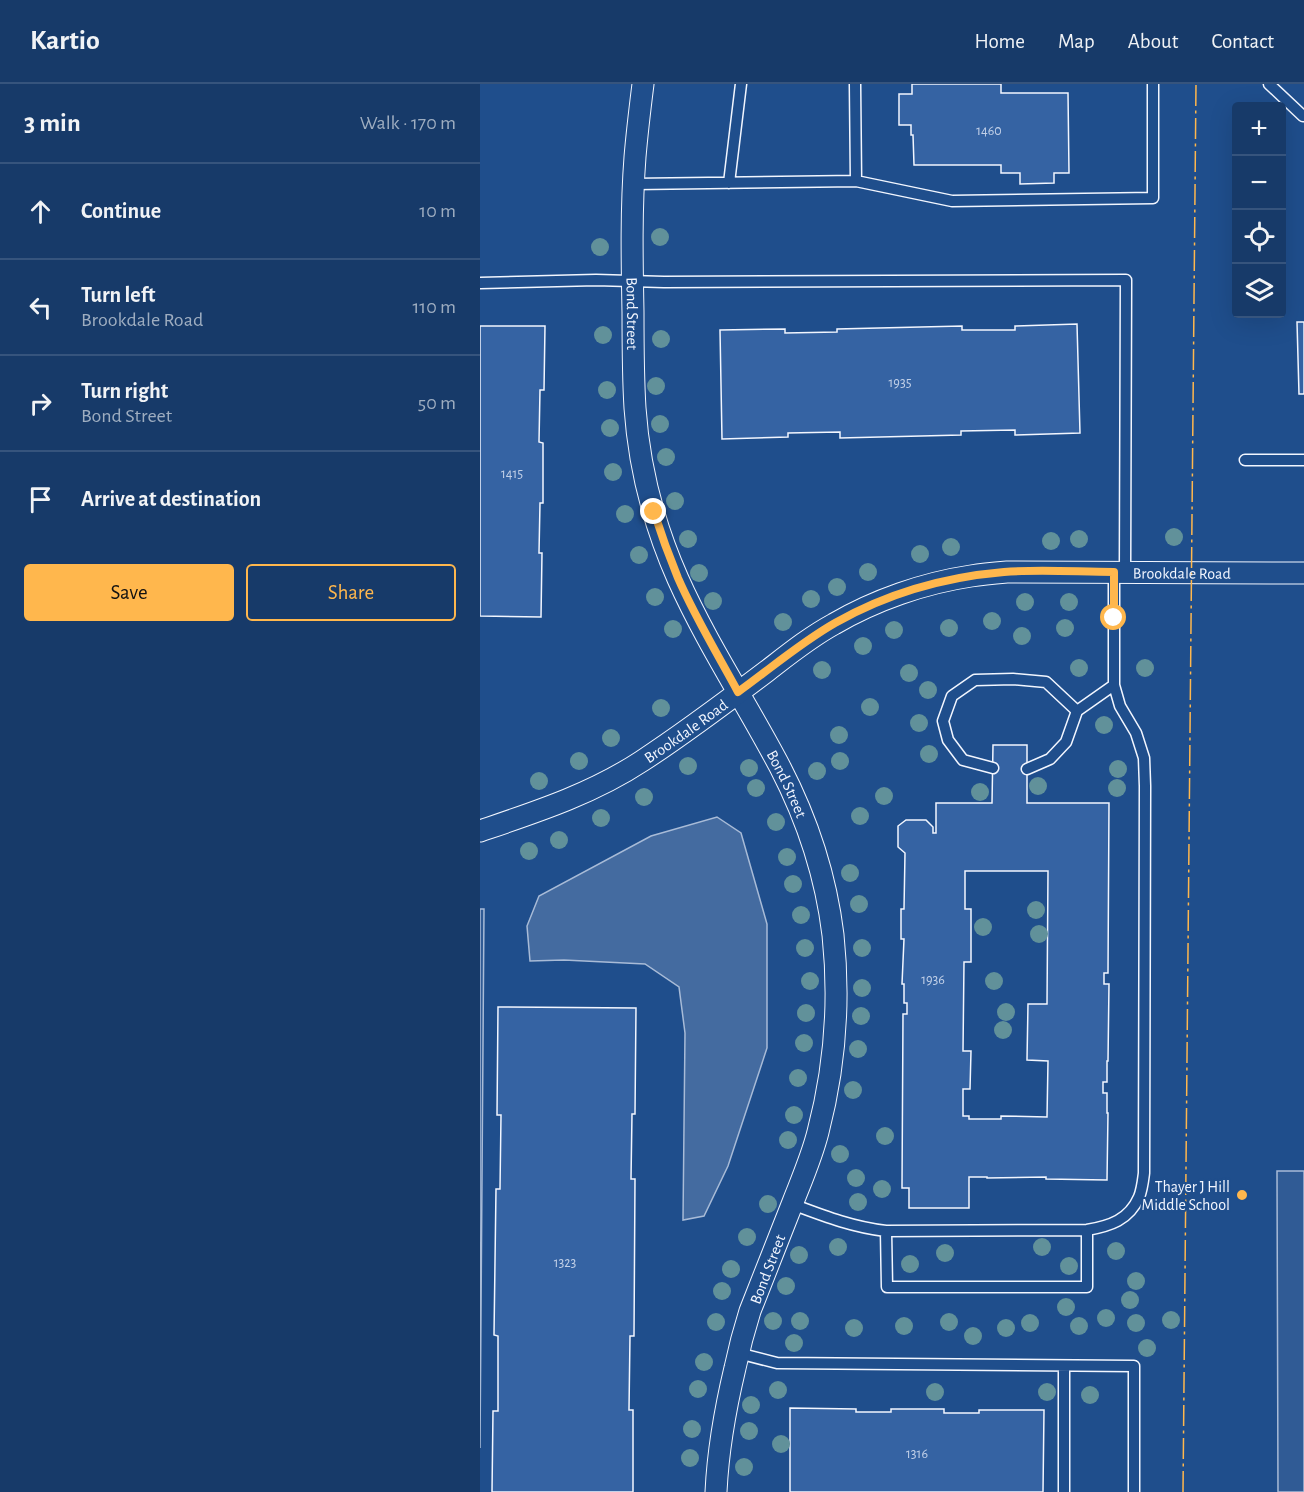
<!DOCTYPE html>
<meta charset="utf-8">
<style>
:root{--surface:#173a69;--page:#244571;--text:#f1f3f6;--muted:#9eadc0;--line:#36547d;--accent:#ffb74d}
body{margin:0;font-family:"Alegreya Sans",sans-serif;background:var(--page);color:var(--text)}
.controls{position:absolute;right:18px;top:18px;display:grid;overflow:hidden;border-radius:6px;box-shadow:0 6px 24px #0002}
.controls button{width:54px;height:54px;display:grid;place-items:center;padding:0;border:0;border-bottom:2px solid var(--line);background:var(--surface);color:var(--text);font:30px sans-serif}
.stop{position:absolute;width:18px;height:18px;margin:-14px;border:4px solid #ffb74d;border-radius:50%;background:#fff}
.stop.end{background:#ffb74d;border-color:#fff;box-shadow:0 2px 6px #0008}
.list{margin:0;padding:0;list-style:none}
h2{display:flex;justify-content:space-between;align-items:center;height:78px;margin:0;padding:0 24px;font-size:26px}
h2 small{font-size:20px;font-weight:400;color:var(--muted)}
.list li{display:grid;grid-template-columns:39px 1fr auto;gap:18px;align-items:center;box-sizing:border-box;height:96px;padding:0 24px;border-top:2px solid var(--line)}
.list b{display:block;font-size:22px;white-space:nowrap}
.list p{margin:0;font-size:20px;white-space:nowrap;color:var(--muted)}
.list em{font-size:20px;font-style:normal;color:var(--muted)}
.actions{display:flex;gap:12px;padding:18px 24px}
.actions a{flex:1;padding:14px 0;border:2px solid var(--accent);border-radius:6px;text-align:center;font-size:21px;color:var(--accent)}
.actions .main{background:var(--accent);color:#111}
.icon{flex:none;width:33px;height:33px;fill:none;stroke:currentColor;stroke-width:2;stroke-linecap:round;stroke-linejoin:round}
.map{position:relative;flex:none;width:824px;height:1408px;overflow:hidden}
header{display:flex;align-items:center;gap:36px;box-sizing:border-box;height:84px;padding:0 30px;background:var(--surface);border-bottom:2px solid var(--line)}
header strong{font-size:28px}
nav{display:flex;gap:33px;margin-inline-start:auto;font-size:21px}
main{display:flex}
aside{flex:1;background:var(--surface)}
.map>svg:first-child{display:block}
</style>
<header>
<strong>Kartio</strong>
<nav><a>Home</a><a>Map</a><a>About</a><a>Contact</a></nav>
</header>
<main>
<aside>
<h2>3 min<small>Walk · 170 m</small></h2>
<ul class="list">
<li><svg class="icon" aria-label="ahead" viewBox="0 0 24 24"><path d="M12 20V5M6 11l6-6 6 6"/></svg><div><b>Continue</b></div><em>10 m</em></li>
<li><svg class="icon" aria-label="left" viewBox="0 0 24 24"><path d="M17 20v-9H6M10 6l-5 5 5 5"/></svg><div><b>Turn left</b><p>Brookdale Road</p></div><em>110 m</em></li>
<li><svg class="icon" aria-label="right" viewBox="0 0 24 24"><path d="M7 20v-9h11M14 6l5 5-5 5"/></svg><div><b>Turn right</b><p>Bond Street</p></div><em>50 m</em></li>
<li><svg class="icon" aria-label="arrive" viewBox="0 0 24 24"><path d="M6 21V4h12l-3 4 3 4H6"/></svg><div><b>Arrive at destination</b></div></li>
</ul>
<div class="actions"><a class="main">Save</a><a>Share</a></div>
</aside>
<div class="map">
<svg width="824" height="1408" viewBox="0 0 824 1408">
<rect width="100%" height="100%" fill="#1f4e8c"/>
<path fill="#305b95" stroke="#a8bbd7" stroke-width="1.5" d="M0,825H4L0,1364Z
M797,1087H824V1408H798Z"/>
<path fill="#446ba0" stroke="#a8bbd7" stroke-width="1.5" d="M237,733L261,749L287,840V964L248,1082L224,1132L203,1136L205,949L199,903L165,880L84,876L50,877L47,842L59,812L171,752Z"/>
<path fill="#3563a3" stroke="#f2f6ff" stroke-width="1.5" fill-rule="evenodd" d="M432,0H521V9H588L589,89H574V99L540,100V89H521V81H434L433,51H431V41H419V10H432Z
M817,238H824V310H819Z
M597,240L600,349L535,351V346L481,347V351L360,354V348L308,349V353L242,355L240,246L305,245V249L357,248V245L482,242V246H535V242Z
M0,242H65L64,306H60L59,358L63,359V419H60L59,469H62L61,533L0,532Z
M513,661H547V719H629L628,889H624V900H629L628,977H627V998H623V1009H627V1029H628L627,1096L566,1095V1093L507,1094V1093H489V1124H429V1104H422L423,930H427V919H424V900H422L424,855H421V825H424L425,769L418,763V742L426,736H446L453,743V749H456V719H512ZM485,787H568L567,920H548L547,976L568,977L567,1033L521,1032V1035H489V1032H483V1005H490L491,967H483L484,878H491V825H485Z
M18,923L156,924L155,1030H152L151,1095H155L154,1252H150L149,1326H153V1408H12L13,1327H18V1252L14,1251L16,1105H20L21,1031H17Z
M310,1324L376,1325V1328H411V1325H464V1329H499V1326H564L563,1408H310Z"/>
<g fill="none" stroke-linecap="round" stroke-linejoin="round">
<defs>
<path id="service" d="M375,0L376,97
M789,0L823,32
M249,99L261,0
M154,100L376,97L472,117L673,114V0
M0,199L116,196L184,198L646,196L645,488
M765,376H824
M513,684L483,676L468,656L463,637L472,612L495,596L533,595L566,598L597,627
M547,685L570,675L586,658L597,627L634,601
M312,1120C344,1132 372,1143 406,1147L607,1146C630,1142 649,1136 659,1113C662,1106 663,1097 664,1089L665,702L664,674L656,649L640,622L634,601V488
M406,1147L407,1203H607V1146
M258,1269L297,1279L654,1282V1408
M584,1408V1282"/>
<g id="minor">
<path id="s1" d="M163,0C160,24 157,49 155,73C151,125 152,177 153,228C153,260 153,292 155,324C159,382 174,441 198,495C227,560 267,620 300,683C327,735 346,793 353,851C360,917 355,983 338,1048C332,1072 322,1095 313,1118C299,1154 284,1191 270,1227C264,1246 259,1265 255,1284C245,1326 238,1365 236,1408"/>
<path id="s2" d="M0,747C56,728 112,710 162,677C205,649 246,618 287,587C309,570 330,553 354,540C395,516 444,499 491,492C503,490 515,489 527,488L824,489"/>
</g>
</defs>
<use href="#service" stroke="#f2f6ff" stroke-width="13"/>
<use href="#minor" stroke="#f2f6ff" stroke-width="23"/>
<use href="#service" stroke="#1f4e8c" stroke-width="10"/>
<use href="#minor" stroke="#1f4e8c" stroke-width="21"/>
<path stroke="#ffb74d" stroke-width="1.5" stroke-dasharray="21 4.5 3 4.5" stroke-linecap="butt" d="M703,1408L716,0"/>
</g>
<g fill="#61919a">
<circle cx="180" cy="153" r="9"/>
<circle cx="120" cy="163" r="9"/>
<circle cx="123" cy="251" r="9"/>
<circle cx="181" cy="255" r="9"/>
<circle cx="176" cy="302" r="9"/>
<circle cx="127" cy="306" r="9"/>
<circle cx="180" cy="340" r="9"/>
<circle cx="130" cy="344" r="9"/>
<circle cx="186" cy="373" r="9"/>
<circle cx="133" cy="388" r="9"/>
<circle cx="195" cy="417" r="9"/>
<circle cx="145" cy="430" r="9"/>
<circle cx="694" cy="453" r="9"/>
<circle cx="208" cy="455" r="9"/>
<circle cx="599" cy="455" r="9"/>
<circle cx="571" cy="457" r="9"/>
<circle cx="471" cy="463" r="9"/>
<circle cx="440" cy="470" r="9"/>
<circle cx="159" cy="471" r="9"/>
<circle cx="388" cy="488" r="9"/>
<circle cx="219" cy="489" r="9"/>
<circle cx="357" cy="503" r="9"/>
<circle cx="175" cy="513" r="9"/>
<circle cx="331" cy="515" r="9"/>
<circle cx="233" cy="517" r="9"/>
<circle cx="545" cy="518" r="9"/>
<circle cx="589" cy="518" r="9"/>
<circle cx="512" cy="537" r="9"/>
<circle cx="303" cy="538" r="9"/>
<circle cx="469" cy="544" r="9"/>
<circle cx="585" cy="544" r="9"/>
<circle cx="193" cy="545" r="9"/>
<circle cx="414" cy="546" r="9"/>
<circle cx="542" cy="552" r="9"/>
<circle cx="383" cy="562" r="9"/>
<circle cx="599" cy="584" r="9"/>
<circle cx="665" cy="584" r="9"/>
<circle cx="342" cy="586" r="9"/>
<circle cx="429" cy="589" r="9"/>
<circle cx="448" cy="606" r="9"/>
<circle cx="390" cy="623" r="9"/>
<circle cx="181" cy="624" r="9"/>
<circle cx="439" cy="639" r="9"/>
<circle cx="624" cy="641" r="9"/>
<circle cx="359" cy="651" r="9"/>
<circle cx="131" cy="654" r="9"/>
<circle cx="449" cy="670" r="9"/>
<circle cx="99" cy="677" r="9"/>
<circle cx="360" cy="677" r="9"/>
<circle cx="208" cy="682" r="9"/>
<circle cx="269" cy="684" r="9"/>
<circle cx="638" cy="685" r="9"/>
<circle cx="337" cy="687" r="9"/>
<circle cx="59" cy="697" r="9"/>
<circle cx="558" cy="702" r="9"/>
<circle cx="276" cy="704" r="9"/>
<circle cx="637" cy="704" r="9"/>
<circle cx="500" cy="708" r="9"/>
<circle cx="404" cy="712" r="9"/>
<circle cx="164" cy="713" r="9"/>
<circle cx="380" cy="732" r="9"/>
<circle cx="121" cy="734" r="9"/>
<circle cx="296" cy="738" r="9"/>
<circle cx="79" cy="756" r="9"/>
<circle cx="49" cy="767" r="9"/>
<circle cx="307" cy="773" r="9"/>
<circle cx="370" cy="789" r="9"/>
<circle cx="313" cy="800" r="9"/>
<circle cx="379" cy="820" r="9"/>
<circle cx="556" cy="826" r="9"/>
<circle cx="321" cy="831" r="9"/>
<circle cx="503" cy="843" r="9"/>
<circle cx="559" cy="850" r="9"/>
<circle cx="325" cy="864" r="9"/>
<circle cx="382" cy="864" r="9"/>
<circle cx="330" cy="897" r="9"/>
<circle cx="514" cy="897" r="9"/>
<circle cx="382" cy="904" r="9"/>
<circle cx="526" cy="928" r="9"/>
<circle cx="326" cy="929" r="9"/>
<circle cx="381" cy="932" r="9"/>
<circle cx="523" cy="946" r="9"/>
<circle cx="324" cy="959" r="9"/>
<circle cx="378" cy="965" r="9"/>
<circle cx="318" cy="994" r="9"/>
<circle cx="373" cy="1006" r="9"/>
<circle cx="314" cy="1031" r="9"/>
<circle cx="405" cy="1052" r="9"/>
<circle cx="308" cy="1056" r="9"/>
<circle cx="360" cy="1070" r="9"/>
<circle cx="376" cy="1094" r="9"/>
<circle cx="402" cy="1105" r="9"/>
<circle cx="378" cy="1118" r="9"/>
<circle cx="288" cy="1120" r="9"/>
<circle cx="267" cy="1153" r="9"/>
<circle cx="358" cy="1163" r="9"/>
<circle cx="562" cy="1163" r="9"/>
<circle cx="636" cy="1167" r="9"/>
<circle cx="465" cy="1169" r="9"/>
<circle cx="319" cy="1171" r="9"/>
<circle cx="430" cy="1180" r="9"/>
<circle cx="589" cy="1182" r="9"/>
<circle cx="251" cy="1185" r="9"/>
<circle cx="656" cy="1197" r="9"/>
<circle cx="306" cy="1202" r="9"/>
<circle cx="242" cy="1207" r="9"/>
<circle cx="650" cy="1216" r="9"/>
<circle cx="586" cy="1223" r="9"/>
<circle cx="626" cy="1234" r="9"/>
<circle cx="691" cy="1236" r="9"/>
<circle cx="293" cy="1237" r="9"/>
<circle cx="320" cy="1237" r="9"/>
<circle cx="236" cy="1238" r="9"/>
<circle cx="469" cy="1238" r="9"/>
<circle cx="550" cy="1239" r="9"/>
<circle cx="656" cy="1239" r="9"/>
<circle cx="424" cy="1242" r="9"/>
<circle cx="599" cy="1242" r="9"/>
<circle cx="374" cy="1244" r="9"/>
<circle cx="526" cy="1244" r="9"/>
<circle cx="493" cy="1252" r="9"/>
<circle cx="314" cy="1259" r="9"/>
<circle cx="667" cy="1264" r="9"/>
<circle cx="224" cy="1278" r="9"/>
<circle cx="218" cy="1305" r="9"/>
<circle cx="298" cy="1306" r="9"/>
<circle cx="455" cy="1308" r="9"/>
<circle cx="567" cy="1308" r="9"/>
<circle cx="610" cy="1311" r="9"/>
<circle cx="271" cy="1321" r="9"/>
<circle cx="212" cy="1345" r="9"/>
<circle cx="269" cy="1347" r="9"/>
<circle cx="301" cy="1360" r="9"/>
<circle cx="210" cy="1374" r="9"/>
<circle cx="264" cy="1383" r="9"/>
</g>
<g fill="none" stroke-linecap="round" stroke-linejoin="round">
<path stroke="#ffb74d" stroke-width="8" d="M174,428C181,450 189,472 198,494C215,533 238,571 258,608C290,585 320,559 355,539C406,510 465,493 524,488C561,485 598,488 634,488V534"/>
</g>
<circle fill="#ffb74d" stroke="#1f4e8c" stroke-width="2" cx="762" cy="1111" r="6"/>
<g text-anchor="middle" stroke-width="4.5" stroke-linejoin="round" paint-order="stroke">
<g font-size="14" fill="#c3d1e8">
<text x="509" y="51">1460</text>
<text x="420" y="303">1935</text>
<text x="32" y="394">1415</text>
<text x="453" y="900">1936</text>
<text x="85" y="1183">1323</text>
<text x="437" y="1374">1316</text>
</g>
<g font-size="16" fill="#f2f6ff" stroke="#1f4e8c">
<text dy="6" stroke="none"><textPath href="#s1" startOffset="230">Bond Street</textPath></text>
<text dy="6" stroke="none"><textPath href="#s2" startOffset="770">Brookdale Road</textPath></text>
<text dy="6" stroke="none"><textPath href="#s2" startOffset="230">Brookdale Road</textPath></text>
<text dy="6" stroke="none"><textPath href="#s1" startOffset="734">Bond Street</textPath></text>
<text transform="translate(287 1185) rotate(-69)" y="6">Bond Street</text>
</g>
<g font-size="16" fill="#f2f6ff" stroke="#1f4e8c" text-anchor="end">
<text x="750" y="1108">Thayer J Hill<tspan x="750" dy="18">Middle School</tspan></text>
</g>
</g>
</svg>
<div class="controls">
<button>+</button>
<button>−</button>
<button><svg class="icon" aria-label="locate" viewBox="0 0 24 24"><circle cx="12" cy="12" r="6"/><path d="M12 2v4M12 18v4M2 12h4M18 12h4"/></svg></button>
<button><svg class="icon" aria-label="layers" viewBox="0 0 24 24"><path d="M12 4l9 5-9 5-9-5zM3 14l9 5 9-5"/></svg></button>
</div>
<div class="stop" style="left:634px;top:534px"></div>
<div class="stop end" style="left:174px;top:428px"></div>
</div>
</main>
